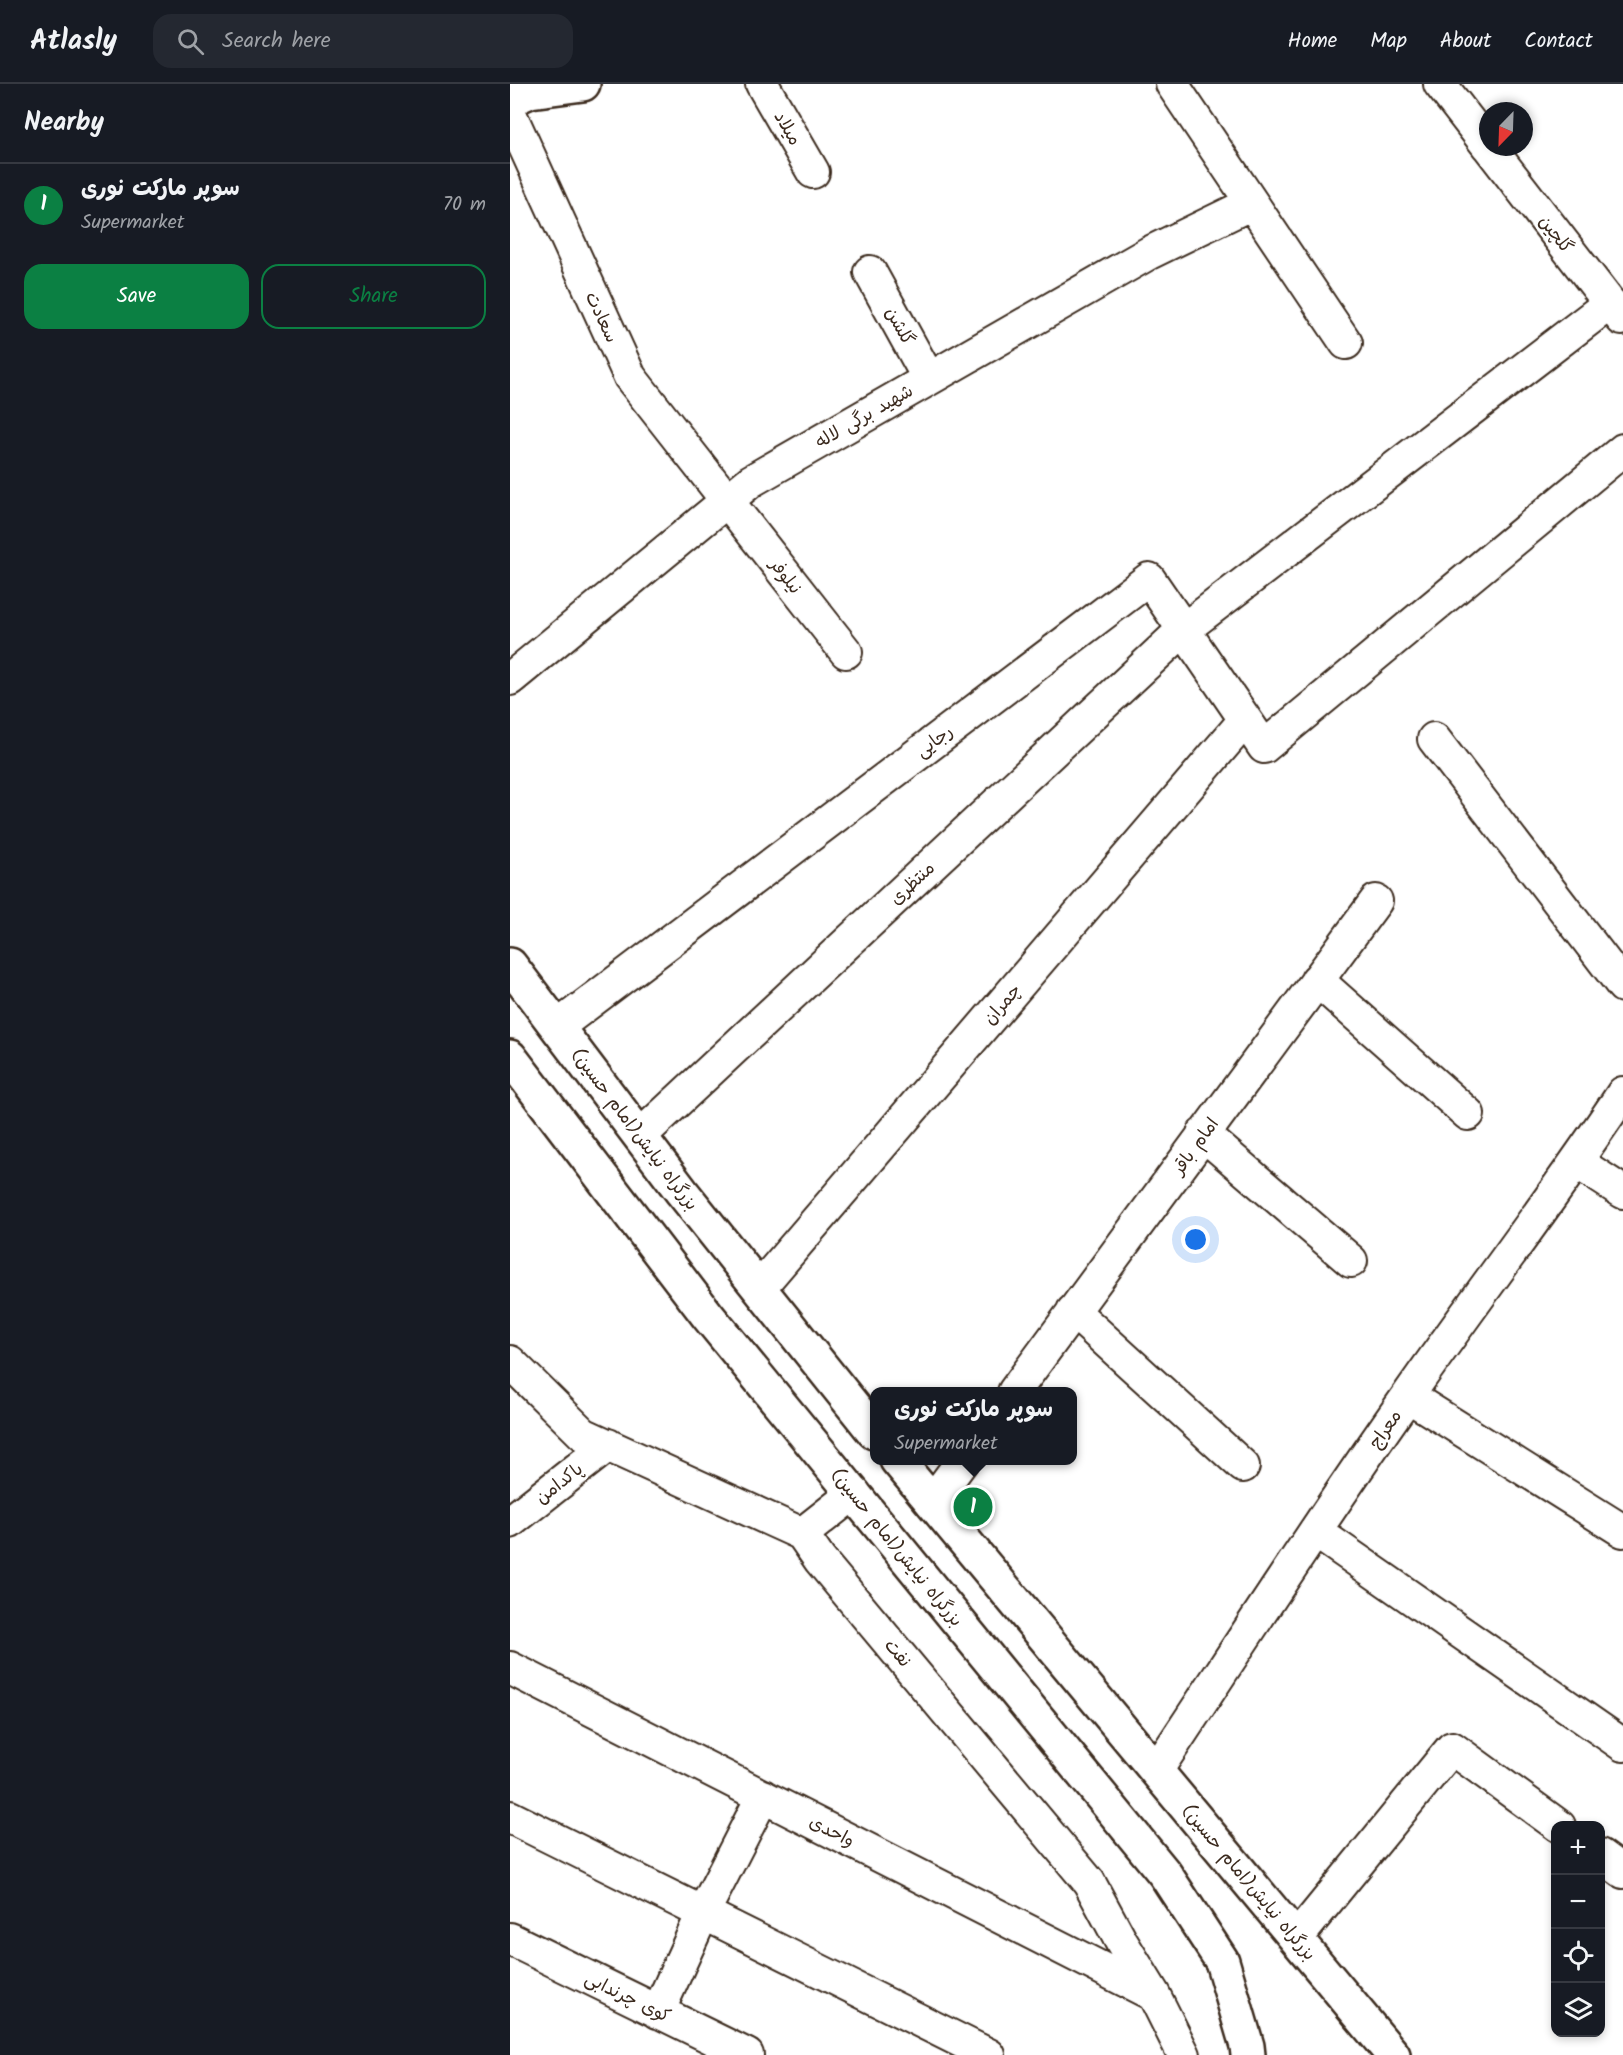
<!DOCTYPE html>
<meta charset="utf-8">
<style>
:root{--surface:#171b24;--page:#242831;--text:#f1f3f6;--muted:#9ea1a6;--line:#363941;--accent:#0b8043}
body{margin:0;font-family:Kalam,"Playpen Sans Arabic",sans-serif;background:var(--page);color:var(--text)}
.controls{position:absolute;right:18px;bottom:18px;display:grid;overflow:hidden;border-radius:12px;box-shadow:0 3px 9px #0003}
.controls button{width:54px;height:54px;display:grid;place-items:center;padding:0;border:0;border-bottom:2px solid var(--line);background:var(--surface);color:var(--text);font:30px sans-serif}
.compass{position:absolute;left:969px;top:18px;width:54px;height:54px;border-radius:50%;background:var(--surface);box-shadow:0 3px 9px #0003;rotate:203deg}
.you{position:absolute;left:686px;top:1156px;width:21px;height:21px;margin:-15px;border:4px solid #fff;border-radius:50%;background:#1a73e8;box-shadow:0 0 0 9px #1a73e833}
.badge{display:grid;place-items:center;width:39px;height:39px;border-radius:50%;background:var(--accent);color:#fff;font-size:20px;font-weight:700}
.pin{position:absolute;translate:-50% -50%;border:3px solid #fff;box-shadow:0 2px 6px #0006}
.popup{position:absolute;left:360px;top:1303px;width:207px;height:78px;box-sizing:border-box;display:grid;place-content:center;border-radius:12px;background:var(--surface);filter:drop-shadow(0 2px 4px #0005);font-size:20px;white-space:nowrap;color:var(--muted)}
.popup b{font-size:22px;color:var(--text)}
.popup::after{content:'';position:absolute;left:50%;top:100%;margin-left:-12px;border:12px solid transparent;border-top-color:var(--surface)}
.list{margin:0;padding:0;list-style:none}
h2{display:flex;justify-content:space-between;align-items:center;height:78px;margin:0;padding:0 24px;font-size:26px}
h2 small{font-size:20px;font-weight:400;color:var(--muted)}
.list li{display:grid;grid-template-columns:39px 1fr auto;gap:18px;align-items:center;box-sizing:border-box;height:84px;padding:0 24px;border-top:2px solid var(--line)}
.list b{display:block;font-size:22px;white-space:nowrap}
.list p{margin:0;font-size:20px;white-space:nowrap;color:var(--muted)}
.list em{font-size:20px;font-style:normal;color:var(--muted)}
.actions{display:flex;gap:12px;padding:18px 24px}
.actions a{flex:1;padding:14px 0;border:2px solid var(--accent);border-radius:18px;text-align:center;font-size:21px;color:var(--accent)}
.actions .main{background:var(--accent);color:#fff}
.icon{flex:none;width:33px;height:33px;fill:none;stroke:currentColor;stroke-width:2;stroke-linecap:round;stroke-linejoin:round}
.map{position:relative;flex:none;width:1113px;height:1971px;overflow:hidden}
header{display:flex;align-items:center;gap:36px;box-sizing:border-box;height:84px;padding:0 30px;background:var(--surface);border-bottom:2px solid var(--line)}
header strong{font-size:28px}
nav{display:flex;gap:33px;margin-inline-start:auto;font-size:21px}
.search{width:420px;height:54px;background:var(--page);display:flex;align-items:center;gap:15px;box-sizing:border-box;padding:0 21px;border-radius:18px;color:var(--muted);font-size:22px}
main{display:flex}
aside{flex:1;background:var(--surface)}
.map>svg:first-child{display:block}
</style>
<header>
<strong>Atlasly</strong>
<div class="search"><svg class="icon" aria-label="search" viewBox="0 0 24 24"><circle cx="10" cy="10" r="6"/><path d="M15 15l6 6"/></svg>Search here</div>
<nav><a>Home</a><a>Map</a><a>About</a><a>Contact</a></nav>
</header>
<main>
<aside>
<h2>Nearby<small></small></h2>
<ul class="list">
<li><span class="badge">1</span><div><b>سوپر مارکت نوری</b><p>Supermarket</p></div><em>70 m</em></li>
</ul>
<div class="actions"><a class="main">Save</a><a>Share</a></div>
</aside>
<div class="map">
<svg width="1113" height="1971" viewBox="0 0 1113 1971">
<rect width="100%" height="100%" fill="#fff"/>
<filter id="ink" filterUnits="userSpaceOnUse"><feTurbulence type="fractalNoise" baseFrequency=".0167" numOctaves="2"/><feDisplacementMap in="SourceGraphic" scale="12" xChannelSelector="R" yChannelSelector="G"/><feConvolveMatrix kernelMatrix="1 2 1 2 8 2 1 2 1" color-interpolation-filters="sRGB"/></filter>
<g filter="url(#ink)">
<g fill="none" stroke-linecap="round" stroke-linejoin="round">
<defs>
<path id="minor" d="M252,0L303,88
M662,0L836,259
M930,0L978,62
M0,30L120,293L336,568
M979,63L1112,235
M360,188L419,295
M0,595L241,397L639,169L742,119
M924,655L1113,902
M807,896L958,1030
M47,943L639,495L754,663L1113,366
M693,1050L841,1177
M130,1052L673,546L1100,219
M1067,1078L1113,1108
M249,1204L735,636
M563,1227L733,1382
M0,1278L73,1350L292,1450L310,1476L579,1798L612,1859L644,1911L674,1971
M504,1308L866,817
M898,1312L1113,1447
M422,1418L453,1376
M0,1438L98,1361
M805,1447L1113,1661
M292,1450L344,1409
M0,1584L644,1911
M646,1687C729,1562 810,1436 897,1313C968,1211 1044,1113 1113,1009
M0,1733L479,1971
M1090,1771L1113,1788
M0,1855L237,1971
M786,1855L942,1664L1049,1742
M148,1928L193,1829L253,1712"/>
<path id="major" d="M0,16L20,7L73,0"/>
<path id="highway" d="M0,881L172,1108L364,1348
M0,973L198,1232L655,1790L712,1877L737,1962L738,1971
M387,1376L883,1971"/>
</defs>
<use href="#minor" stroke="#3b2a1e" stroke-width="36"/>
<use href="#major" stroke="#3b2a1e" stroke-width="38"/>
<use href="#highway" stroke="#3b2a1e" stroke-width="38"/>
<use href="#minor" stroke="#fff" stroke-width="32"/>
<use href="#major" stroke="#fff" stroke-width="33"/>
<use href="#highway" stroke="#fff" stroke-width="33"/>
</g>
</g>
<g text-anchor="middle" stroke-width="5" stroke-linejoin="round" paint-order="stroke">
<g font-size="18" fill="#3b2a1e" stroke="#fff">
<text transform="translate(278 44) rotate(60)" y="6">میلاد</text>
<text transform="translate(1046 150) rotate(52)" y="6">گلچین</text>
<text transform="translate(92 233) rotate(65)" y="6">سعادت</text>
<text transform="translate(390 242) rotate(61)" y="6">گلشن</text>
<text transform="translate(354 332) rotate(-30)" y="6">شهید برگی لاله</text>
<text transform="translate(276 492) rotate(52)" y="6">نیلوفر</text>
<text transform="translate(424 657) rotate(-37)" y="6">رجایی</text>
<text transform="translate(402 799) rotate(-43)" y="6">منتظری</text>
<text transform="translate(492 920) rotate(-49)" y="6">چمران</text>
<text transform="translate(125 1045) rotate(53)" y="6">بزرگراه نیایش(امام حسین)</text>
<text transform="translate(685 1062) rotate(-54)" y="6">امام باقر</text>
<text transform="translate(875 1345) rotate(-55)" y="6">معراج</text>
<text transform="translate(49 1399) rotate(-38)" y="6">پاکدامن</text>
<text transform="translate(387 1463) rotate(51)" y="6">بزرگراه نیایش(امام حسین)</text>
<text transform="translate(388 1569) rotate(50)" y="6">نفت</text>
<text transform="translate(322 1747) rotate(27)" y="6">واحدی</text>
<text transform="translate(739 1798) rotate(50)" y="6">بزرگراه نیایش(امام حسین)</text>
<text transform="translate(118 1913) rotate(26)" y="6">کوی چرندابی</text>
</g>
</g>
</svg>
<div class="controls">
<button>+</button>
<button>−</button>
<button><svg class="icon" aria-label="locate" viewBox="0 0 24 24"><circle cx="12" cy="12" r="6"/><path d="M12 2v4M12 18v4M2 12h4M18 12h4"/></svg></button>
<button><svg class="icon" aria-label="layers" viewBox="0 0 24 24"><path d="M12 4l9 5-9 5-9-5zM3 14l9 5 9-5"/></svg></button>
</div>
<svg class="compass" viewBox="-18 -18 36 36"><path d="M0-13l5 13h-10z" fill="#e53935"/><path d="M0 13l5-13h-10z" fill="#9ea1a6"/></svg>
<div class="you"></div>
<div class="pin badge" style="left:463px;top:1423px">1</div>
<div class="popup"><b>سوپر مارکت نوری</b>Supermarket</div>
</div>
</main>
